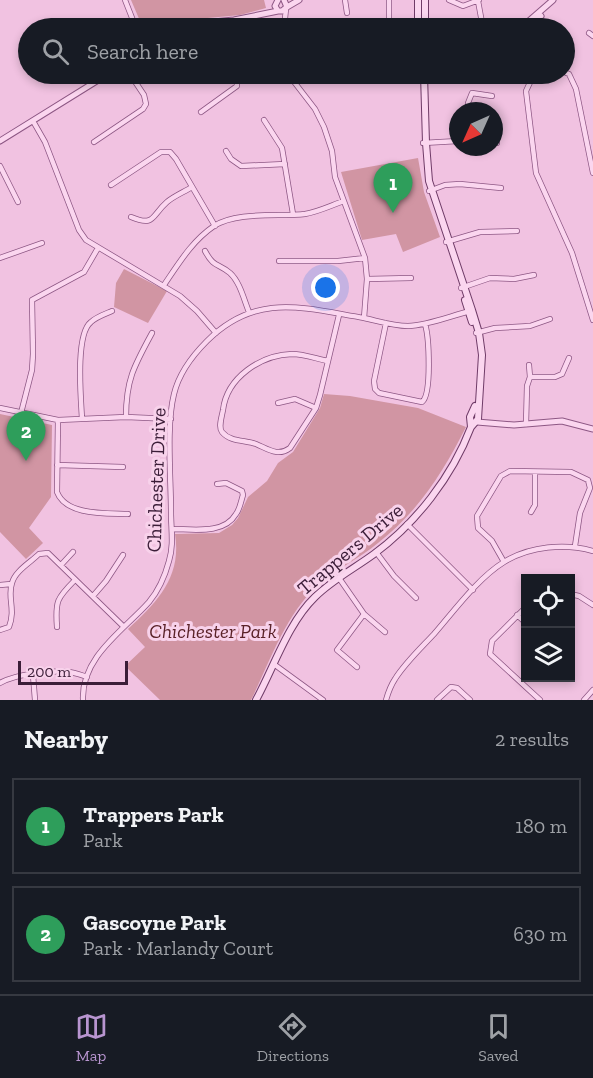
<!DOCTYPE html>
<meta charset="utf-8">
<style>
:root{--surface:#171b24;--page:#20242c;--text:#f1f3f6;--muted:#9ea1a6;--line:#363941;--accent:#b895d0}
body{margin:0;font-family:"Zilla Slab",serif;background:var(--page);color:var(--text)}
.controls{position:absolute;right:18px;bottom:18px;display:grid;overflow:hidden;border-radius:0px;box-shadow:0 3px 9px #0003}
.controls button{width:54px;height:54px;display:grid;place-items:center;padding:0;border:0;border-bottom:2px solid var(--line);background:var(--surface);color:var(--text);font:30px sans-serif}
.compass{position:absolute;left:449px;top:102px;width:54px;height:54px;border-radius:50%;background:var(--surface);box-shadow:0 3px 9px #0003;rotate:225deg}
.scale{position:absolute;left:18px;bottom:15px;width:110px;box-sizing:border-box;padding-left:6px;border:3px solid #3b1d38;border-top:0;font-size:16px;line-height:21px;white-space:nowrap;color:#3b1d38;-webkit-text-stroke:4px #f8d2eb;paint-order:stroke}
.you{position:absolute;left:326px;top:288px;width:21px;height:21px;margin:-15px;border:4px solid #fff;border-radius:50%;background:#1a73e8;box-shadow:0 0 0 9px #1a73e833}
.badge{display:grid;place-items:center;width:39px;height:39px;border-radius:50%;background:var(--accent);color:#fff;font-size:20px;font-weight:700}
.pin{position:absolute;translate:-50% -50px;filter:drop-shadow(0 2px 3px #0008)}
.pin::after{content:'';position:absolute;top:32px;width:21px;height:18px;background:inherit;clip-path:polygon(0 0,100% 0,50% 100%)}
.list{margin:0;padding:0;list-style:none}
h2{display:flex;justify-content:space-between;align-items:center;height:78px;margin:0;padding:0 24px;font-size:26px}
h2 small{font-size:20px;font-weight:400;color:var(--muted)}
.list li{display:grid;grid-template-columns:39px 1fr auto;gap:18px;align-items:center;box-sizing:border-box;height:96px;margin:0 12px 12px;padding:0 12px;border:2px solid var(--line);border-radius:0px}
.list b{display:block;font-size:22px;white-space:nowrap}
.list p{margin:0;font-size:20px;white-space:nowrap;color:var(--muted)}
.list em{font-size:20px;font-style:normal;color:var(--muted)}
.icon{flex:none;width:33px;height:33px;fill:none;stroke:currentColor;stroke-width:2;stroke-linecap:round;stroke-linejoin:round}
.map{position:relative;flex:none;width:593px;height:700px;overflow:hidden}
.search{position:absolute;background:var(--surface);box-shadow:0 3px 9px #0003;left:18px;right:18px;top:18px;height:66px;display:flex;align-items:center;gap:15px;box-sizing:border-box;padding:0 21px;border-radius:33px;color:var(--muted);font-size:22px}
.sheet{height:294px;background:var(--surface)}
nav{display:flex;justify-content:space-around;align-items:center;box-sizing:border-box;height:84px;border-top:2px solid var(--line);background:var(--surface);font-size:16px;color:var(--muted)}
nav a{display:grid;justify-items:center;gap:3px}
nav .on{color:var(--accent)}
.map>svg:first-child{display:block}
</style>
<div class="map">
<svg width="593" height="700" viewBox="0 0 593 700">
<rect width="100%" height="100%" fill="#f1c2e1"/>
<path fill="#d195a3" d="M131,0H264L266,8L240,15L197,19L176,28H143Z
M418,158L424,192L440,237L403,252L396,234L362,240L341,172Z
M124,269L167,291L148,323L114,307L116,283Z
M324,394L350,396L418,408L466,427C444,471 418,512 378,543C359,559 336,569 318,585C285,615 270,662 251,700H160L125,666L145,647L128,629C157,602 182,577 175,534L219,533L232,525L238,518L248,497L267,481L278,463L293,452L320,408Z
M0,414L52,425L51,497L29,528L43,543L26,559L0,532Z"/>
<g fill="none" stroke-linecap="round" stroke-linejoin="round">
<defs>
<path id="minor" d="M125,0L136,28
M345,0L347,13
M449,0L463,6L479,0
M478,1L483,28
M284,28L286,9
M389,28V0
M589,33L593,36
M564,72L569,74L576,89L593,173
M288,74L315,109L324,127L332,151L335,177L365,258L367,279L364,318
M537,74L533,76L526,91L536,173L572,253L593,320
M469,111L468,103L472,93L492,96
M201,112L237,86L236,74
M264,120L282,148L293,214
M33,121L45,142L79,230L86,240L180,296L197,311L216,333
M94,142L143,109L146,104L144,95L130,74
M423,143L458,141
M494,143H497
M226,151L231,159L241,166L285,164
M0,166L18,202
M111,185L161,152H170L176,159L215,226
M429,191L445,185L460,184L501,188
M131,217C155,227 151,216 167,202C174,196 184,192 192,187
M446,242L480,232L517,231
M205,251C214,268 218,263 230,273C240,282 244,300 249,312
M0,258L42,243
M279,261H338L365,258
M367,279L411,278
M164,285C179,263 192,241 214,226C237,211 279,217 305,214C318,212 332,205 344,201
M461,288L490,278L514,279L534,275
M386,323L374,381L375,389L379,393L422,402C432,394 429,337 425,324
M476,333L495,328L530,326L550,319
M328,361C317,359 304,354 292,354C261,355 227,377 223,410C222,416 218,427 222,432C230,442 245,440 256,444C268,449 278,457 290,448L316,408L320,395L339,315
M530,377H555L562,374L569,358
M278,403L295,399L316,408
M0,408L58,420L126,417L171,419
M21,413L32,370L33,354L32,300L84,272L98,248
M126,417C126,380 134,366 152,333
M82,419C81,399 75,334 91,322C96,317 105,314 112,311
M58,420L57,492C66,516 107,513 128,514
M526,424L527,386L530,377L529,365
M57,465L123,467
M531,512L535,505V472
M407,524L473,590
M172,529C192,529 224,535 236,514C240,509 241,501 243,495L242,491L226,483L217,484
M376,552L394,576L416,598
M504,562L492,541L478,528L477,516L501,476L510,471L571,472L588,480L590,488L580,513L575,546
M61,565L73,552
M339,578L364,614L385,632
M0,585L11,584
M570,594L579,596L593,605
M93,596L106,581L123,555
M526,607L492,641L490,654L540,700
M517,615L526,623
M57,627C55,601 57,598 75,580
M0,630L9,627C16,609 7,597 12,583C15,571 31,562 39,554L48,553L124,627
M275,665L323,700
M357,667L337,650L364,614
M33,675L35,700
M0,683C16,674 50,670 68,672C74,672 81,675 87,677
M83,700C81,657 124,630 149,602C159,590 165,576 169,561C174,545 171,529 171,512C171,478 166,426 174,394C179,373 191,357 207,341C256,292 303,308 364,318C378,321 393,326 408,326C429,325 450,316 470,311
M386,700C388,693 391,685 395,679C405,663 421,648 434,634C454,611 478,578 504,562C530,546 565,543 593,551
M437,700L451,687L457,688L470,700
M584,700L593,690"/>
<path id="tertiary" d="M278,0L275,6L278,11H282L287,7L284,0
M287,7L299,0
M185,28L203,23L234,20L278,11
M517,28L529,21L553,0
M524,28L541,16
M0,141L108,74
M477,422L514,425L562,421L593,429"/>
<path id="secondary" d="M418,0V28
M425,0V28
M465,300L472,322
M471,427L470,417L475,406
M256,700C274,667 288,623 315,597C332,580 355,568 374,554C416,523 452,477 471,427L478,419L482,355L479,333L472,310L429,181L426,143L424,74"/>
</defs>
<use href="#minor" stroke="#8d5784" stroke-width="6"/>
<use href="#tertiary" stroke="#8d5784" stroke-width="7"/>
<use href="#secondary" stroke="#6f3b67" stroke-width="8"/>
<use href="#minor" stroke="#fbd6ef" stroke-width="4.5"/>
<use href="#tertiary" stroke="#fbd6ef" stroke-width="5"/>
<use href="#secondary" stroke="#fbd6ef" stroke-width="6"/>
</g>
<g text-anchor="middle" stroke-width="6" stroke-linejoin="round" paint-order="stroke">
<g font-size="20" fill="#3b1d38" stroke="#f8d2eb">
<text transform="translate(156 480) rotate(-88)" y="7">Chichester Drive</text>
<text transform="translate(350 549) rotate(-40)" y="7">Trappers Drive</text>
</g>
<g font-size="20" font-style="italic" fill="#5a2228" stroke="#f8d2eb">
<text x="213" y="638">Chichester Park</text>
</g>
</g>
</svg>
<div class="controls">
<button><svg class="icon" aria-label="locate" viewBox="0 0 24 24"><circle cx="12" cy="12" r="6"/><path d="M12 2v4M12 18v4M2 12h4M18 12h4"/></svg></button>
<button><svg class="icon" aria-label="layers" viewBox="0 0 24 24"><path d="M12 4l9 5-9 5-9-5zM3 14l9 5 9-5"/></svg></button>
</div>
<svg class="compass" viewBox="-18 -18 36 36"><path d="M0-13l5 13h-10z" fill="#e53935"/><path d="M0 13l5-13h-10z" fill="#9ea1a6"/></svg>
<div class="scale">200 m</div>
<div class="you"></div>
<div class="pin badge" style="left:393px;top:213px;background:#2e9e5b">1</div>
<div class="pin badge" style="left:26px;top:461px;background:#2e9e5b">2</div>
<div class="search"><svg class="icon" aria-label="search" viewBox="0 0 24 24"><circle cx="10" cy="10" r="6"/><path d="M15 15l6 6"/></svg>Search here</div>
</div>
<section class="sheet">
<h2>Nearby<small>2 results</small></h2>
<ul class="list">
<li><span class="badge" style="background:#2e9e5b">1</span><div><b>Trappers Park</b><p>Park</p></div><em>180 m</em></li>
<li><span class="badge" style="background:#2e9e5b">2</span><div><b>Gascoyne Park</b><p>Park · Marlandy Court</p></div><em>630 m</em></li>
</ul>
</section>
<nav>
<a class="on"><svg class="icon" aria-label="map" viewBox="0 0 24 24"><path d="M3 6l6-2 6 2 6-2v14l-6 2-6-2-6 2zM9 4v14M15 6v14"/></svg>Map</a>
<a><svg class="icon" aria-label="directions" viewBox="0 0 24 24"><path d="M12 3l9 9-9 9-9-9zM9 14v-3h6M13 9l2 2-2 2"/></svg>Directions</a>
<a><svg class="icon" aria-label="saved" viewBox="0 0 24 24"><path d="M7 4h10v16l-5-4-5 4z"/></svg>Saved</a>
</nav>
